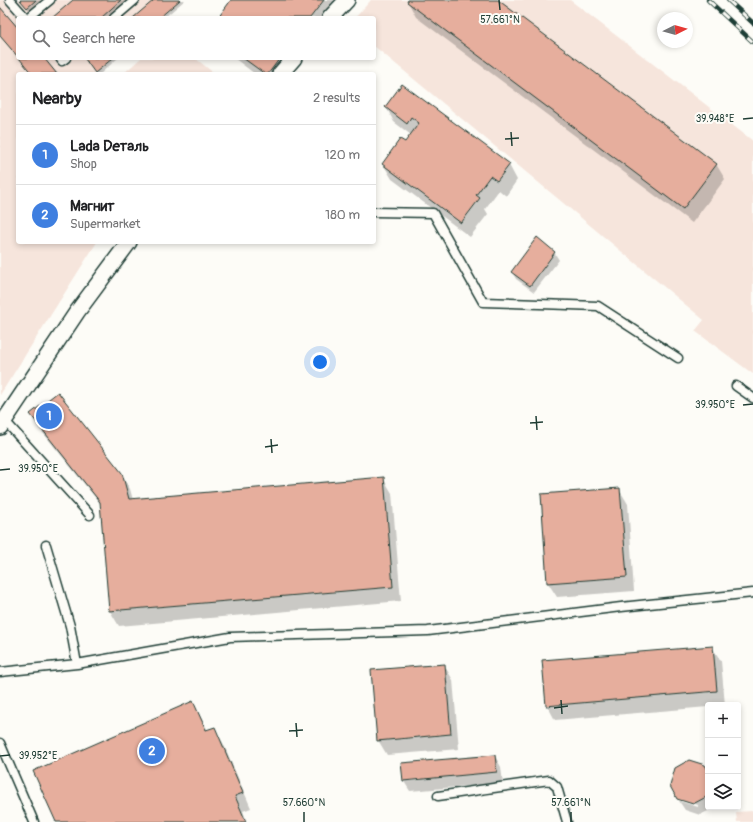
<!DOCTYPE html>
<meta charset="utf-8">
<style>
:root{--surface:#fff;--page:#f2f2f2;--text:#202124;--muted:#757577;--line:#e0e0e0;--accent:#d1495b}
body{margin:0;font-family:Pangolin,sans-serif;background:var(--page);color:var(--text)}
.controls{position:absolute;right:12px;bottom:12px;display:grid;overflow:hidden;border-radius:4px;box-shadow:0 2px 6px #0003}
.controls button{width:36px;height:36px;display:grid;place-items:center;padding:0;border:0;border-bottom:1px solid var(--line);background:var(--surface);color:var(--text);font:20px sans-serif}
.compass{position:absolute;left:657px;top:12px;width:36px;height:36px;border-radius:50%;background:var(--surface);box-shadow:0 2px 6px #0003;rotate:85deg}
.you{position:absolute;left:320px;top:362px;width:14px;height:14px;margin:-10px;border:3px solid #fff;border-radius:50%;background:#1a73e8;box-shadow:0 0 0 6px #1a73e833}
.badge{display:grid;place-items:center;width:26px;height:26px;border-radius:50%;background:var(--accent);color:#fff;font-size:13px;font-weight:700}
.pin{position:absolute;translate:-50% -50%;border:2px solid #fff;box-shadow:0 1px 4px #0006}
.list{margin:0;padding:0;list-style:none}
h2{display:flex;justify-content:space-between;align-items:center;height:52px;margin:0;padding:0 16px;font-size:17px}
h2 small{font-size:13px;font-weight:400;color:var(--muted)}
.list li{display:grid;grid-template-columns:26px 1fr auto;gap:12px;align-items:center;box-sizing:border-box;height:60px;padding:0 16px;border-top:1px solid var(--line)}
.list b{display:block;font-size:15px;white-space:nowrap}
.list p{margin:0;font-size:13px;white-space:nowrap;color:var(--muted)}
.list em{font-size:13px;font-style:normal;color:var(--muted)}
.icon{flex:none;width:22px;height:22px;fill:none;stroke:currentColor;stroke-width:2;stroke-linecap:round;stroke-linejoin:round}
.map{position:relative;flex:none;width:753px;height:822px;overflow:hidden}
.search{position:absolute;background:var(--surface);box-shadow:0 2px 6px #0003;left:16px;top:16px;width:360px;height:44px;display:flex;align-items:center;gap:10px;box-sizing:border-box;padding:0 14px;border-radius:4px;color:var(--muted);font-size:15px}
.panel{position:absolute;background:var(--surface);box-shadow:0 2px 6px #0003;left:16px;top:72px;width:360px;height:172px;border-radius:4px}
.map>svg:first-child{display:block}
</style>
<div class="map">
<svg width="753" height="822" viewBox="0 0 753 822">
<rect width="100%" height="100%" fill="#fdfcf7"/>
<filter id="ink" filterUnits="userSpaceOnUse"><feTurbulence type="fractalNoise" baseFrequency=".025" numOctaves="2"/><feDisplacementMap in="SourceGraphic" scale="8" xChannelSelector="R" yChannelSelector="G"/><feConvolveMatrix kernelMatrix="1 2 1 2 8 2 1 2 1" color-interpolation-filters="sRGB"/></filter>
<g filter="url(#ink)">
<path fill="#f6e5dc" d="M0,0H180L159,18H18V58H113L94,74H18V242H97L0,395Z
M371,0H570L753,141V374L695,331L704,320L374,46V18H355Z
M141,58H195L215,74H123Z
M753,811V822H737L736,812Z"/>
<path fill="#0003" d="M20,0H41L29,10Z
M74,0H126L106,18H54Z
M155,0H185L164,18H134Z
M233,0H343L330,18H219Z
M409,0H496L716,164L725,179L692,223L416,17L408,2Z
M88,58H118L100,74H97L88,62Z
M234,58H299L287,74H255Z
M402,85L509,165L517,180L506,196L499,190L485,209L488,214L470,237L392,179L383,164L405,144L411,135L394,122L386,107Z
M554,252L559,260L534,292L516,279L512,272Z
M31,414L121,474L130,489L133,500L383,478L392,493L401,601L119,626L110,611L102,506L40,429Z
M619,489L628,504L634,591L557,597L548,583Z
M712,647L721,661L725,705H708V707L555,720L547,705Z
M444,665L453,680L459,749L387,755L378,740Z
M193,702L208,731L214,728L223,743L251,808L243,811L247,822H57Z
M495,756L501,767L503,783L410,791L403,780Z
M708,772V807L714,808L700,815L685,810L679,801L698,807V805L678,798Z"/>
<path fill="#e6ae9d" stroke="#1f3d34" d="M20,0H36L27,8Z
M73,0H121L101,18H52Z
M154,0H180L159,18H133Z
M231,0H324L310,18H218Z
M408,0H498L717,164L683,209L407,2Z
M0,7L18,28V57L0,36Z
M19,58H44L57,74H32Z
M86,58H113L95,73L85,59Z
M243,58H280L268,74H265Z
M402,84L510,164L497,181L490,176L476,195L480,198L461,223L382,164L400,139L405,142L419,123L411,117L407,124L385,107Z
M537,237L555,252L530,286L511,272Z
M58,392L122,473L129,499L384,477L393,587L109,611L100,502L30,414Z
M620,488L627,577L547,583L541,494Z
M713,646L717,691L546,706L542,660Z
M445,664L451,734L377,741L371,670Z
M193,701L206,730L215,727L243,793L235,796L246,822H56L33,771Z
M495,755L497,772L403,781L401,763Z
M689,760L705,765L708,770V796L693,804L677,799L670,786L675,768Z"/>
<g fill="none" stroke-linecap="round" stroke-linejoin="round">
<defs>
<path id="lane" d="M10,0L26,18
M28,18L50,0
M114,18L135,0
M60,58L62,61L66,58
M374,212L433,213L483,302L598,306L678,358
M736,386L753,398
M5,421L90,515
M46,545L70,626L77,664
M0,672L77,664L230,637L428,631L621,607L753,593
M0,743L34,822
M438,796L549,780L557,787L567,822"/>
<path id="street" d="M330,18L347,0
M280,74L294,58
M0,427L77,312L129,242"/>
</defs>
<use href="#lane" stroke="#1f3d34" stroke-width="11"/>
<use href="#street" stroke="#1f3d34" stroke-width="18"/>
<use href="#lane" stroke="#fdfcf7" stroke-width="8"/>
<use href="#street" stroke="#fdfcf7" stroke-width="15"/>
<defs>
<path id="rail" d="M708,0L753,42
M728,0L753,23"/>
</defs>
<use href="#rail" stroke="#1f3d34" stroke-width="4.5"/>
<use href="#rail" stroke="#fdfcf7" stroke-width="3" stroke-dasharray="9" stroke-linecap="butt"/>
</g>
</g>
<path fill="none" stroke="#1f3d34" stroke-width="1.5" d="M499,0L500,10M743,119L753,118M511,132L512,146M505,139L519,138M743,405L753,404M536,416L537,430M530,423L543,422M271,439L272,453M265,447L278,445M0,470L10,469M561,700L562,714M554,708L568,706M296,723L297,737M289,731L303,730M0,756L10,755M304,812V822M571,812V822"/>
<g font-size="10" text-anchor="middle" fill="#1f3d34" stroke="#fdfcf7" stroke-width="4" stroke-linejoin="round" paint-order="stroke">
<text x="500" y="23">57.661°N</text>
<text x="715" y="122">39.948°E</text>
<text x="715" y="408">39.950°E</text>
<text x="38" y="472">39.950°E</text>
<text x="38" y="759">39.952°E</text>
<text x="304" y="806">57.660°N</text>
<text x="571" y="806">57.661°N</text>
</g>
</svg>
<div class="controls">
<button>+</button>
<button>−</button>
<button><svg class="icon" aria-label="layers" viewBox="0 0 24 24"><path d="M12 4l9 5-9 5-9-5zM3 14l9 5 9-5"/></svg></button>
</div>
<svg class="compass" viewBox="-18 -18 36 36"><path d="M0-13l5 13h-10z" fill="#e53935"/><path d="M0 13l5-13h-10z" fill="#757577"/></svg>
<div class="you"></div>
<div class="pin badge" style="left:49px;top:416px;background:#3f7fe0">1</div>
<div class="pin badge" style="left:152px;top:751px;background:#3f7fe0">2</div>
<div class="search"><svg class="icon" aria-label="search" viewBox="0 0 24 24"><circle cx="10" cy="10" r="6"/><path d="M15 15l6 6"/></svg>Search here</div>
<section class="panel">
<h2>Nearby<small>2 results</small></h2>
<ul class="list">
<li><span class="badge" style="background:#3f7fe0">1</span><div><b>Lada Dеталь</b><p>Shop</p></div><em>120 m</em></li>
<li><span class="badge" style="background:#3f7fe0">2</span><div><b>Магнит</b><p>Supermarket</p></div><em>180 m</em></li>
</ul>
</section>
</div>
